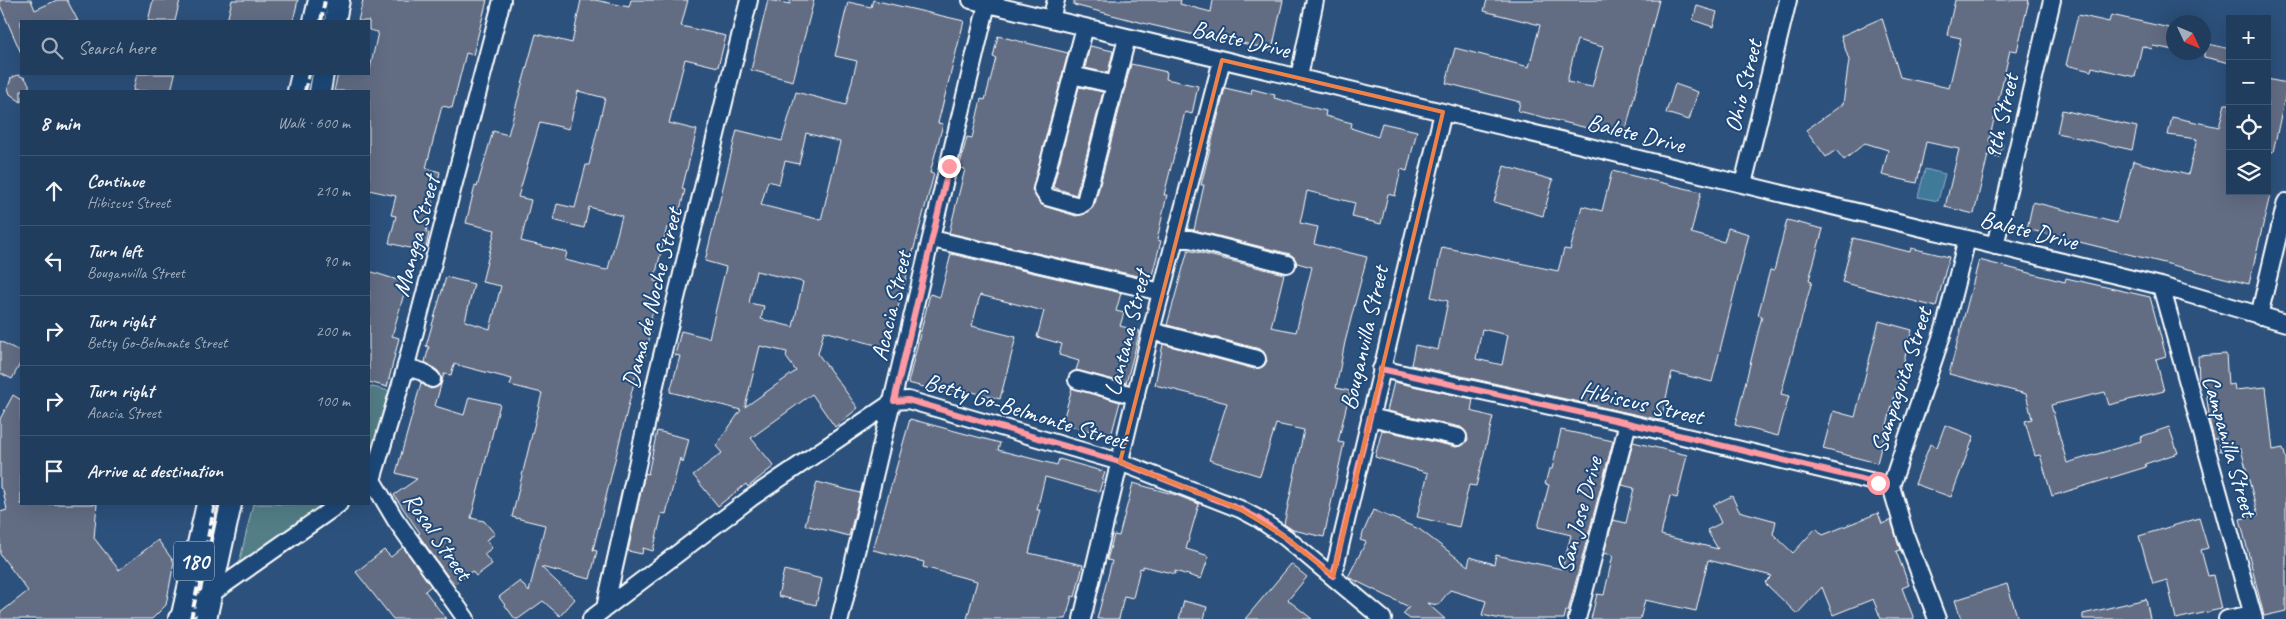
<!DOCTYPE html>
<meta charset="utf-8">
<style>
:root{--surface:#213d5d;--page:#294463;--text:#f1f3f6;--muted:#a2aebc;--line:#3e5672}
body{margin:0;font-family:Caveat,sans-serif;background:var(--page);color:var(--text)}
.controls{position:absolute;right:15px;top:15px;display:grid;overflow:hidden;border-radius:0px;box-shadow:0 5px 20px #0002}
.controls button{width:45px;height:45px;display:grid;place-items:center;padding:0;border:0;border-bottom:1px solid var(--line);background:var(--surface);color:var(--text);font:25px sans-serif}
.compass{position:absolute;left:2166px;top:15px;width:45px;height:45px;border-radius:50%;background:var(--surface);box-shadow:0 5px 20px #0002;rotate:134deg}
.stop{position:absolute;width:15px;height:15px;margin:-11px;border:4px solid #ff9aa2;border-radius:50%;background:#fff}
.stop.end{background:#ff9aa2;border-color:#fff;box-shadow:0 1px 5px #0008}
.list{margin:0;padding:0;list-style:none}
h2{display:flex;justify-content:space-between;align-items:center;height:65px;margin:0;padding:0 20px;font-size:21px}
h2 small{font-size:16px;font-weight:400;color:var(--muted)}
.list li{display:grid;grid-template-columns:32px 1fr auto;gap:15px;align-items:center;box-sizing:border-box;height:70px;padding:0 20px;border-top:1px solid var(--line)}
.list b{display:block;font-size:19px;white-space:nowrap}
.list p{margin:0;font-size:16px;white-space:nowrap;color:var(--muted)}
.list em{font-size:16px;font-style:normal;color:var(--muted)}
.icon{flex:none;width:28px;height:28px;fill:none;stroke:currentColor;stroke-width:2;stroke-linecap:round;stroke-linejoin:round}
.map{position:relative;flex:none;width:2286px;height:619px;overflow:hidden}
.search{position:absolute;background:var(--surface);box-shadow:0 5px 20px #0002;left:20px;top:20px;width:350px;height:55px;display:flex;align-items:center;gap:12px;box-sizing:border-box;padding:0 18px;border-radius:0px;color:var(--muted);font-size:19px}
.panel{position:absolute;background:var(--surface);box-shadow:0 5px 20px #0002;left:20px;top:90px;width:350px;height:415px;border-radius:0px}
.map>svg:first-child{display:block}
</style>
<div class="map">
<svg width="2286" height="619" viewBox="0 0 2286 619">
<rect width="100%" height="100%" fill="#2c517c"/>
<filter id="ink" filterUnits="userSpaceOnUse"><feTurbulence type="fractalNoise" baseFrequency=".02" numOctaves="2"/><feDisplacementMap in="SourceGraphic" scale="10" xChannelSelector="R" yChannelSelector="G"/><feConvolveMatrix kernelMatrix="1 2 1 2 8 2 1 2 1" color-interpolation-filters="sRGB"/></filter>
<g filter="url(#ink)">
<path fill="#537e87" stroke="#a9bec3" d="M369,386L389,391L369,461Z
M253,504H326L238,568Z"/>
<path fill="#417a9b" stroke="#8dafc3" d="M1925,169L1945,174L1938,201L1918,197Z"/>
<path fill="#626c83" stroke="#fff" fill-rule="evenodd" d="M0,0H31L35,10L57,0H67L78,21H21V53L0,5Z
M153,0H180L175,21H148Z
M232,0H298L293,21H227Z
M363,0H487L473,55L466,53L452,108L442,106L426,168L440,172L426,232L429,233L425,252L389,243L396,216L391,215L396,196L369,190V91H334L338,74H369L378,32L369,30V21H358Z
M581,0H595L629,7L631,0H688L681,26L726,36L718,67L685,59L669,123L697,130L682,189L685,190L675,229L667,227L654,281L660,282L648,331L651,332L642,367L638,366L593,550L597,551L590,579L541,567L575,599L560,616L543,601L518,619H515L499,597L520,581L529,592L545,525L512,517L542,393L510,385L512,379L454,364L451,375L444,374L435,406L464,415L469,397L500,404L471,518L484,521L495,534L486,540L492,548L484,554L492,564L476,576L472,571L455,584L446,574L418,534L420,533L394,495L417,479L396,473L421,383L431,389L440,385L442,381L438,371L425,362L429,347L426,346L446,277L474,284L465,321L490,329L501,286L482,282L495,230L466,223L475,186L477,187L493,131L508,135L536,34L572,43ZM578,91L605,98L589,165H586L575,208L557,204L553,220L584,228L589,207L622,216L608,269L606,270L565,260L567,252L521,241L531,200L518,197L540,122L569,129Z
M768,0L790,4V0H814L793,81L751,70Z
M873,0L964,21L938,123L943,124L930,173L934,174L887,348L824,331L818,354L858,408L835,427L812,394L751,438L774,466L748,487L746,484L718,506L693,475L722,453L716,446L741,410L670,392L680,356L675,355L681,331L709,338L726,267L705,261L737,130L782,141L796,92L846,105L857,61L835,56L848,2L871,7ZM806,133L840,142L821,220L761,205L768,181L779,184L785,161L799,164ZM756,271L803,282L793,327L761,319L764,306L749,303ZM760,346L787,352L786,357L796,371L745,407Z
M1074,0H1181L1180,4L1211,12L1213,0H1283L1272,50L1238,42L1237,45L1147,24L1074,5Z
M1487,0H1659L1624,137L1518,111L1520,102L1446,83L1455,48L1529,67L1540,25L1484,11ZM1577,40L1603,47L1592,87L1567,82Z
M1955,0H2029L2017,51L2010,50L1989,141L2003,144L1999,158L1988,155L1974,214L1945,207L1959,149L1926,142L1917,183L1882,175L1888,150L1865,143L1844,160L1836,150L1826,157L1806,130L1843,104L1849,60L1841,36L1882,18L1900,77L1949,88L1961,38L1947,35Z
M1697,6L1717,12L1713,27L1693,20Z
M2078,15L2109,22L2111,15L2174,29V50L2153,46L2152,49L2142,46L2135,77L2092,67L2091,71L2066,65Z
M998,36L1068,53L1032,190L1039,202L1044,206L1076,216L1085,214L1095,204L1131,64L1167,72L1166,79L1198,86L1192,114L1185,112L1164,195H1167L1157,240L1161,241L1151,279L949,233L965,169L959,168L967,137L972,138L981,99L985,100L996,58L993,57Z
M2204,43L2230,49V63L2204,57Z
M1090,46L1113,51L1108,73L1085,68Z
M137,74H175L171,91H133Z
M18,75L25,78L29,84V91H21V102L10,94L8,88L11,78Z
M2267,79L2286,83V92L2273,152L2267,151Z
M1675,84L1698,92L1689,120L1666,113Z
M1079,87L1103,92L1076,195L1053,187Z
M1225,88L1251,94L1252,89L1275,95L1274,98L1326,111L1325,116L1352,123L1351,128L1378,137L1382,123L1417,131L1407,171L1401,169L1395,196L1388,194L1381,224L1352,217L1355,203L1307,191L1300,223L1318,227L1314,244L1367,257L1345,342L1336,388L1350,391L1338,442L1344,443L1324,537L1293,530L1284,524L1304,430L1276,424L1260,476L1209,460L1227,403L1155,385L1163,344L1254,369L1264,366L1267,361L1264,352L1260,349L1167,325L1188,250L1284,274L1271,327L1296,332L1312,267L1297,263L1294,257L1290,254L1194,230L1204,185H1201Z
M2225,104H2230V191H2266L2265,194L2270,195L2249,284L2027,229L2033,202L2117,223L2133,161L2188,175L2197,139L2168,135L2172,117L2219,127Z
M2062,110L2137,127L2132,150L2057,133Z
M1504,166L1553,180L1543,216L1494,202Z
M1612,171L1701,192L1691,233L1724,242L1728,228L1749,234L1712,382L1672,372L1661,420L1411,365L1415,345L1438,350L1448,301L1431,297L1442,247L1558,271L1564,249L1570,250L1582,206L1602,211ZM1482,329L1508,335L1502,365L1476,359Z
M1787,220L1823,229L1809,280L1812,281L1781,394L1789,396L1778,436L1735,425L1762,316L1758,315L1770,270L1774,271Z
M1853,238L1910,252L1911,248L1949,257L1936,307L1842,282Z
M951,254L1121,293L1116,311L1124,313L1120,326L1140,331L1126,383L1076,370L1079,361L1059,355L1062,344L1037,337L1044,311L980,295L972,326L1016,337L1000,399L957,388L955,395L908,383L930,294L940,297Z
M1979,260L2065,282L2066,278L2150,297L2166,356L2156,359L2164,391L2109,405L2105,392L2051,405L2067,463L2141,441L2140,437L2169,427L2178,453L2145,464L2146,467L2052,496L2040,455L2035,456L2025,421L2032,419L2026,394L1949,374Z
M369,271L407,283L392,336L399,338L387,387L369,382Z
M1879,321L1912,330L1877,463L1823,449L1833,411L1855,417Z
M0,341L21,352V362L12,379L0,373Z
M2226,354L2228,385L2234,384L2235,390L2266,387L2273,450L2283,448L2286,459V611L2264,616L2240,519L2258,515L2241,449L2220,451L2219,439H2214L2210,423L2205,383H2199L2198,356Z
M1394,382L1473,399L1471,411L1493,417L1476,486L1469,485L1459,527L1417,517L1428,473L1375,457L1382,430L1456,447L1461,446L1468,440L1467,434L1461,427L1387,411Z
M1072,388L1120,402L1111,436L1062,424Z
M13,395L21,400V504H97L94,538L119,570L158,540L174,562L166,605L152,619H0V613L28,591L0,554V512L7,510L3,490L0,488V419Z
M910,419L1000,443L998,450L1057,465L1059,459L1105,472L1099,492L1045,477L1037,510H1040L1029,553L1083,565L1075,597L1072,596L1066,619H967L977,581L923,567L924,562L873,550Z
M1945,425L1974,436L1951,497L1915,484L1930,444L1937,447Z
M1561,430L1613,441L1568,611H1566L1564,619H1501L1482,615L1486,601L1450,590L1438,605L1427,603L1445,619H1410L1403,614L1409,607L1348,577L1366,542L1360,540L1373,510L1419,529L1468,566L1470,557L1494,564L1496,555L1562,569L1571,535L1538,527L1549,485L1545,484L1549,469H1552Z
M657,431L689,439L683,463L680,458L666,514L662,513L653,551L643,548L642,554L628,551L645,473L648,474Z
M1633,442L1687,455L1677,498L1670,496L1661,535L1718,549L1707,530L1721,523L1713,505L1732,496L1739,511L1776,521L1773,534L1793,553L1816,528L1823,535L1878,513L1882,524L1891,520L1900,550L1896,551L1909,585L1902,588L1914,619H1881L1873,599L1833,615L1822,587L1797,614L1765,583L1772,576L1708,560L1696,611L1645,600L1640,619H1591L1597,594L1604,595L1613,555L1604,553L1613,520L1626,523L1634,488L1622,485Z
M817,482L860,493L849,536L805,525Z
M1133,483L1176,495L1199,504L1186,549L1209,556L1201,579L1175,571V574L1143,566V569L1140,568L1133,598L1124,596L1119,619H1097L1112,561L1107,560L1114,535L1119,536Z
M2199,518L2208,548L2201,550L2208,576L2213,575L2221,609L2176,619L2167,580L2153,584L2139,536Z
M403,547L431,586L425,591L446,619H393L356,572L384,550L391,557Z
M1291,564L1307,577L1288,600L1312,619H1245Z
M784,570L822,579L816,605L778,596Z
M2007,584L2018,619H1961L1955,600Z
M2146,599L2150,619H2083V614Z
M1184,601L1207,607L1204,619H1179Z"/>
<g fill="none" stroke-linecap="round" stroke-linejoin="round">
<defs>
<path id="minor" d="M971,0L1569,142L2161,286L2286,323
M1051,19L1056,0
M1085,27L1042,189L1047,197L1079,206L1085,202L1127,38
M1072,75L1116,85
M1299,77L1315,0
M1743,184L1788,0
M932,239L1161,292
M1175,239H1190L1287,264
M1995,246L2052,0
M2161,286L2254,619
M2259,316L2286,202
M1151,331L1257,359
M406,367L423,372L432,379
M1381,369L1628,423L1891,486
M1077,380L1136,396
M1370,417L1458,437
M372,480L395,519L466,619
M369,482L372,480L403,377L502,0
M1333,576L1443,112
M605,608L657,376L749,0
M177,618L339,504
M591,619L751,498L894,401L908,400L1120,462L1240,509L1259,519L1285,537L1383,619
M840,619L987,4
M1082,619L1151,331L1222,60
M1577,619L1628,423
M1937,619L1906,537L1891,486L1945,326L1967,239
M2227,619L2252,614"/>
<path id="major" d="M314,21L319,0
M335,21L339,0
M298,91L302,74
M320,91L323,74
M181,619L207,504
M206,619L231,504"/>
</defs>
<use href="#minor" stroke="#fff" stroke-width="20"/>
<use href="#major" stroke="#fff" stroke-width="24"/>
<use href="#minor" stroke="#1f4a7a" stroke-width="16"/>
<use href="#major" stroke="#1f4a7a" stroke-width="20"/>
<path stroke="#fff" stroke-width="4" stroke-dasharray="8 4" stroke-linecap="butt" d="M321,21L325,0
M305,91L309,74
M191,619L215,504"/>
</g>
</g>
<g fill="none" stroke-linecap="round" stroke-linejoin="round" filter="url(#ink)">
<path stroke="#ff9aa2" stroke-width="6" d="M949,166L894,401L908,400L922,404L1120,462L1240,509L1259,519L1285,537L1333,576L1381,369L1628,423L1878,483"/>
</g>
<path fill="none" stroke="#ee8249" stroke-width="4" stroke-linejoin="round" d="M1222,60L1443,112L1333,576L1285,537L1240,509L1120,462Z"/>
<g text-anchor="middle" stroke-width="4" stroke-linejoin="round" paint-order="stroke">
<rect fill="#1f4a7a" stroke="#bcc9d7" stroke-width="1" x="174" y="541.5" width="40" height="39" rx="4"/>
<g font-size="22" font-weight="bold" fill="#fff">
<text x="194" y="569">180</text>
</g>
<g font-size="24" fill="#fff" stroke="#1f4a7a">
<text transform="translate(1241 39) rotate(13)" y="8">Balete Drive</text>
<text transform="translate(1743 86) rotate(-76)" y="8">Ohio Street</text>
<text transform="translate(2001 117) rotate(-77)" y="8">9th Street</text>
<text transform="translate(1636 133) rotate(14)" y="8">Balete Drive</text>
<text transform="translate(2029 230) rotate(14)" y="8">Balete Drive</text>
<text transform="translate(416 236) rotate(-75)" y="8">Mangga Street</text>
<text transform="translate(652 298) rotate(-76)" y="8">Dama de Noche Street</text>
<text transform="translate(891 306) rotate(-77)" y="8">Acacia Street</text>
<text transform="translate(1127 333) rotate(-76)" y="8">Lantana Street</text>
<text transform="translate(1364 338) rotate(-77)" y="8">Bouganvilla Street</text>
<text transform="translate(1901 380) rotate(-72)" y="8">Sampaguita Street</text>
<text transform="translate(1642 403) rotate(13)" y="8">Hibiscus Street</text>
<text transform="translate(1026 411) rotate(17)" y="8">Betty Go-Belmonte Street</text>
<text transform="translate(2230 446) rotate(74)" y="8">Campanilla Street</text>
<text transform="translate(1579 515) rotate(-75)" y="8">San Jose Drive</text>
<text transform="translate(438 536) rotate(55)" y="8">Rosal Street</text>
</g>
</g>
</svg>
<div class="controls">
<button>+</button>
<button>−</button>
<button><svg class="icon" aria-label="locate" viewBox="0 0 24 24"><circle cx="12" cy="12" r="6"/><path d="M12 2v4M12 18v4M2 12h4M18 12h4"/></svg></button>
<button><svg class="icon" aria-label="layers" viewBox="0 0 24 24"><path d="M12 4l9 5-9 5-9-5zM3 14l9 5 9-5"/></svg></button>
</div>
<svg class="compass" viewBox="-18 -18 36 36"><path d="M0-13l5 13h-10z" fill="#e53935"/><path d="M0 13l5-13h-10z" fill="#a2aebc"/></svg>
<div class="stop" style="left:1878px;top:483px"></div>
<div class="stop end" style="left:949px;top:166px"></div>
<div class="search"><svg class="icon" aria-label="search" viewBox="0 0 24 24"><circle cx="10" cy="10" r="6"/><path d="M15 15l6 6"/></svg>Search here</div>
<section class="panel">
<h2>8 min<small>Walk · 600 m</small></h2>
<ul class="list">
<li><svg class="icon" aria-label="ahead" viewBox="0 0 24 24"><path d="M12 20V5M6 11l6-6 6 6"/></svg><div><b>Continue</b><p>Hibiscus Street</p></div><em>210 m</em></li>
<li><svg class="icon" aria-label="left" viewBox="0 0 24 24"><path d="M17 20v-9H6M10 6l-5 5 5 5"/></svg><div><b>Turn left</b><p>Bouganvilla Street</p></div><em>90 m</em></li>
<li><svg class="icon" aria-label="right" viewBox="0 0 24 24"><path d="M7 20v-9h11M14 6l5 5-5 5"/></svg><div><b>Turn right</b><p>Betty Go-Belmonte Street</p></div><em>200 m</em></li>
<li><svg class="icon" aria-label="right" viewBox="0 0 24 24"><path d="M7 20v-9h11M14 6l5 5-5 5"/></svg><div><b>Turn right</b><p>Acacia Street</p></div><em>100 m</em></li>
<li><svg class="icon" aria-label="arrive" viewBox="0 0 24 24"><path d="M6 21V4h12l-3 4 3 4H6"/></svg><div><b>Arrive at destination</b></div></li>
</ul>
</section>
</div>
